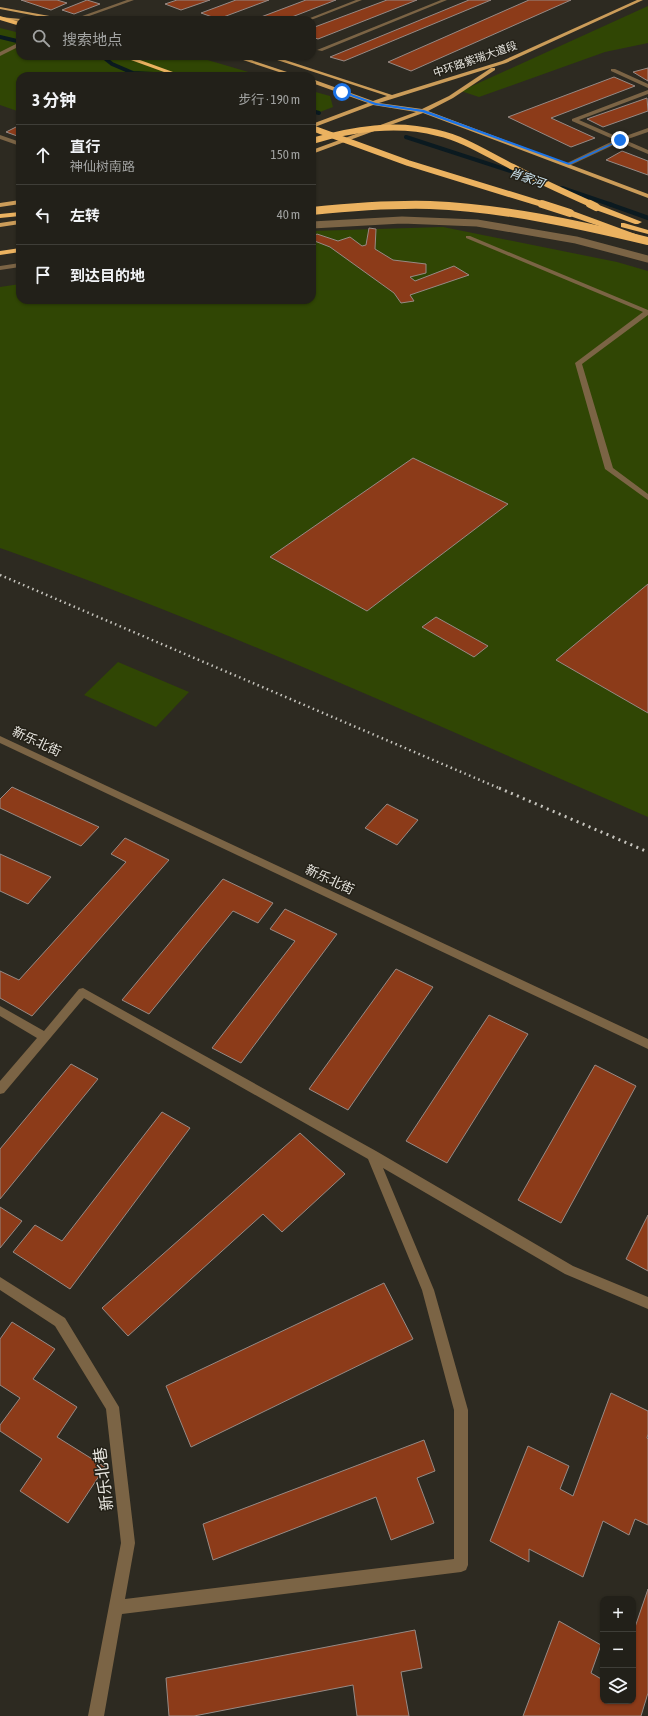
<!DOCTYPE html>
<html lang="zh">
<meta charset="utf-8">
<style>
:root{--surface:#222019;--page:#2e2d26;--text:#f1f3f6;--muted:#a2a3a2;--line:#3f3e38}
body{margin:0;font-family:"Asap Condensed","Noto Sans SC",sans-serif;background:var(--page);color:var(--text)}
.controls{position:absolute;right:12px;bottom:12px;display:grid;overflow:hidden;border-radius:8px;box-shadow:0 1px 3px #0004}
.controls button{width:36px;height:36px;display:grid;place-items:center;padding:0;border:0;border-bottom:1px solid var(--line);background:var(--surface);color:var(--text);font:20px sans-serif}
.stop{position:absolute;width:12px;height:12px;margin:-9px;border:3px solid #1a73e8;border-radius:50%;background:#fff}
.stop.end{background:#1a73e8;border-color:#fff;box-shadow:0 1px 4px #0008}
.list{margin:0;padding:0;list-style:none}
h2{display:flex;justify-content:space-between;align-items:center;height:52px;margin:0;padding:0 16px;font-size:17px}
h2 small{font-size:13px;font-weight:400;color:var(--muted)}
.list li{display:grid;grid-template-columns:26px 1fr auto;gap:12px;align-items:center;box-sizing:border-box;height:60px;padding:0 16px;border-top:1px solid var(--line)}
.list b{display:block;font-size:15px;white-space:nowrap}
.list p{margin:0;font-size:13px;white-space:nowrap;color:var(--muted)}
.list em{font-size:13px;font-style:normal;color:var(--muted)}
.icon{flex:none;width:22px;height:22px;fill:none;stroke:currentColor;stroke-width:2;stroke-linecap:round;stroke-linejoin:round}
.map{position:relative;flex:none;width:648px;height:1716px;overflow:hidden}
.search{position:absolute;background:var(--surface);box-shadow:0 1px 3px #0004;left:16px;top:16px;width:300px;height:44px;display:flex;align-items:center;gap:10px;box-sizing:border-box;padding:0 14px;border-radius:12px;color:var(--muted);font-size:15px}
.panel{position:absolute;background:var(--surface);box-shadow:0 1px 3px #0004;left:16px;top:72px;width:300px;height:232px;border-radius:12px}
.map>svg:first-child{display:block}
</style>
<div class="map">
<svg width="648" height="1716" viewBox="0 0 648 1716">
<rect width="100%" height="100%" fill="#2d2a21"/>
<path fill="#304604" d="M648,6V43L605,52L479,97L461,91Z
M0,28L20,33V56H194L262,76H20V112L0,105Z
M312,91L330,96L333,107L312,115Z
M443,227L617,262L648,271V817C433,724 220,626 0,548V287L20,284V300H312V231Z
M118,662L189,692L156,727L84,695Z"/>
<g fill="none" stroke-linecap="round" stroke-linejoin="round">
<path stroke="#0b1a20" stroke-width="4" d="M0,37L17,41
M102,56L112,64L133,73L193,76
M312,111L319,113
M406,137L523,175
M562,188L612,205"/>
<path stroke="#0b1a20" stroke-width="4.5" d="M609,204L648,218"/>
</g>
<path fill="#8c3b19" stroke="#968a85" d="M21,0H57L67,3L51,10Z
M87,0L100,4L74,14L62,10Z
M177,0H210L181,10L165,4Z
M236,0H269L218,19L201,13Z
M306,0H336L284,20H253Z
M387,0H417L318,39L312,37V28Z
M469,0H491L344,61L330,57Z
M529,0H571L411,71L388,62Z
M648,68V81L633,72Z
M614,77L635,86L551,118L595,138L571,147L508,117Z
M647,98L648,111L603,127L587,119Z
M20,125V137L6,132Z
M622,151L648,161V175L606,160Z
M369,228L376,229L375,249L393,260L426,264V273L410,277L415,281L454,266L469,275L410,295L414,301L401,303L394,293L330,247L312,240V237L317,234L338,241L350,237L362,246L366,245Z
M413,458L508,504L367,611L270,557Z
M648,584V713L556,660Z
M436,617L488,646L474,657L422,627Z
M12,787L99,827L81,846L0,808V799Z
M387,804L418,820L397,845L365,828Z
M125,838L169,860L32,1016L0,998V971L19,980L126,862L111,854Z
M0,854L51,877L28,904L0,891Z
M223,879L273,903L258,923L233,911L149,1014L122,1000Z
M285,909L337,934L241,1063L212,1048L295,941L270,929Z
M396,969L433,987L348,1110L309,1089Z
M489,1015L528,1034L447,1163L406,1141Z
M71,1064L98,1079L0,1199V1149Z
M595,1065L636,1086L561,1223L518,1200Z
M162,1112L190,1128L70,1289L13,1252L35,1225L62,1241Z
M300,1133L345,1174L282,1232L263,1214L128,1336L102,1308Z
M0,1207L22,1221L0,1248Z
M648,1215V1271L626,1259Z
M384,1283L413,1339L191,1447L166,1386Z
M12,1322L55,1349L33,1379L77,1407L57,1437L105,1467L68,1523L20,1491L42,1459L0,1431V1425L20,1398L0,1385V1339Z
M611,1393L648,1411V1434L647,1438L648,1439V1525L635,1519L629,1535L603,1521L583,1577L529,1549V1562L490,1541L528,1446L569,1466L560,1489L573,1496Z
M424,1440L435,1471L417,1478L434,1523L391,1540L376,1497L213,1560L203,1524Z
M648,1589V1693L641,1716H523L559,1621L601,1645L591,1673L603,1680V1701H633V1633Z
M415,1630L422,1668L401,1672L409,1716H357L353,1685L194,1716H169L166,1678Z"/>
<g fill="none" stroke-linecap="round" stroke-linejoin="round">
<path fill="#7b6445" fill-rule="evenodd" d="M127,0H134L78,20H71Z
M356,0H362L311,20H305Z
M441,0H447L322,51L317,50Z
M20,42V46L0,56V52Z
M254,56H261L252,61H248V59Z
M611,69H615L648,84V88L611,71Z
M648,90V94L579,120L620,138L648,128V132L625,140L648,150V154L620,142L571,165H567V163L615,140L572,121V119Z
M0,135L20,142V146L0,139Z
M466,236H470L648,310V315L582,364L613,468L648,494V500L605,469L575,363L643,312L466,238Z
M20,263V267L0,270V266Z
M0,736L648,1039V1049L0,743Z
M83,988L376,1151L573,1266L648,1297V1309L565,1274L383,1168L434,1290L468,1410V1565L466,1570L461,1572L122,1614L104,1716H88L121,1543L106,1409L55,1326L0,1290V1277L65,1318L119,1407L135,1543L125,1599L454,1559V1410L422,1290L368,1159L84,998L4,1093L0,1094V1081L37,1038L0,1016V1006L44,1031L79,989Z"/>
<path fill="#cb9c59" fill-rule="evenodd" d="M637,0H643L506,63L379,103L422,109L449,96L491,68H495V70L453,98L428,111L648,194V198L423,113L312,154V150L416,112L373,105L312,128V124L368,103L312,83V79L373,101L387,96L265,56H273L392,95L502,61Z
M0,7L66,19L68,20H58L0,9Z
M0,17L21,19L23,20H20V21L0,19Z
M231,56H239L299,76H291Z
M20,200V204L0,207V203Z
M20,220V224L0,227V223Z"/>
<path fill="#ebb260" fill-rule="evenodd" d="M0,16L20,22V26L0,20Z
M120,56H129L184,76H175Z
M593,205H599L642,222L638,224H635L593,209Z
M567,211H573L638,235L637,237H631L567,215Z
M20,212V216L0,218V214Z
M621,223H624L648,230V234L621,227Z
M20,248V252L0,255V251Z"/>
<path stroke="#c6c4bd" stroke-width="2.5" stroke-dasharray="1.5 3.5" stroke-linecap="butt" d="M0,575L501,789"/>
<path stroke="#c6c4bd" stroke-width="3" stroke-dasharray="2 4.5" stroke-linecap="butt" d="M499,788L648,852"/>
<path stroke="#7b6445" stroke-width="7" d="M312,225L402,220L477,223L576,240L648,259"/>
<path stroke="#ebb260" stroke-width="6" d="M312,128L408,163L545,205
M312,141C353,129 396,122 438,133C465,139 488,155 513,167C539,181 566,193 593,205
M380,205H435"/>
<path stroke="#ebb260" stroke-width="8" d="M542,204L570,213
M590,204L596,207
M312,211C351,207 391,204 430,205C504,208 576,224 648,241"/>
</g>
<path fill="#1a73e8" d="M343,91L376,103L424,110L569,163L619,140H622L569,165L422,112L375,105L340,92Z"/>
<g text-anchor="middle" stroke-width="3" stroke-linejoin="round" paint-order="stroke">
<g font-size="11" fill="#e7e5df" stroke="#242118">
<text transform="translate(475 59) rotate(-19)" y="4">中环路紫瑞大道段</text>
</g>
<g font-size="12" font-style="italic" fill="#cfe7f2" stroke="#242118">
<text transform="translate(527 178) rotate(19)" y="4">肖家河</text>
</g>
<g font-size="13" fill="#e7e5df" stroke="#242118">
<text transform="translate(37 741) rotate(25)" y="5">新乐北街</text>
<text transform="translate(330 879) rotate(25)" y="5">新乐北街</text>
</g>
<g font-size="16" fill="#e7e5df" stroke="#242118">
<text transform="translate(103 1479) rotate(-97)" y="6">新乐北巷</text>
</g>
</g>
</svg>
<div class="controls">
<button>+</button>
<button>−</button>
<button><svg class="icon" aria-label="layers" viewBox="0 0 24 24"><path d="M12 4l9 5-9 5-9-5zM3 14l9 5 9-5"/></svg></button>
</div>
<div class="stop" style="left:342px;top:92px"></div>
<div class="stop end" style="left:620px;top:140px"></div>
<div class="search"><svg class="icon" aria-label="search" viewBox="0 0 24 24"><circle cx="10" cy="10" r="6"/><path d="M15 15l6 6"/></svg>搜索地点</div>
<section class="panel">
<h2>3 分钟<small>步行 · 190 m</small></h2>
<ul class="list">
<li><svg class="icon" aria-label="ahead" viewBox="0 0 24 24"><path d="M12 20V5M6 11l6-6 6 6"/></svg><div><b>直行</b><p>神仙树南路</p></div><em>150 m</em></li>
<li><svg class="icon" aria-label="left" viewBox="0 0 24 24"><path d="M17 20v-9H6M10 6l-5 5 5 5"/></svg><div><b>左转</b></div><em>40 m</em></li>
<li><svg class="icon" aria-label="arrive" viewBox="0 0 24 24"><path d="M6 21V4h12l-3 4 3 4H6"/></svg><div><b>到达目的地</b></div></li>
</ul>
</section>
</div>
